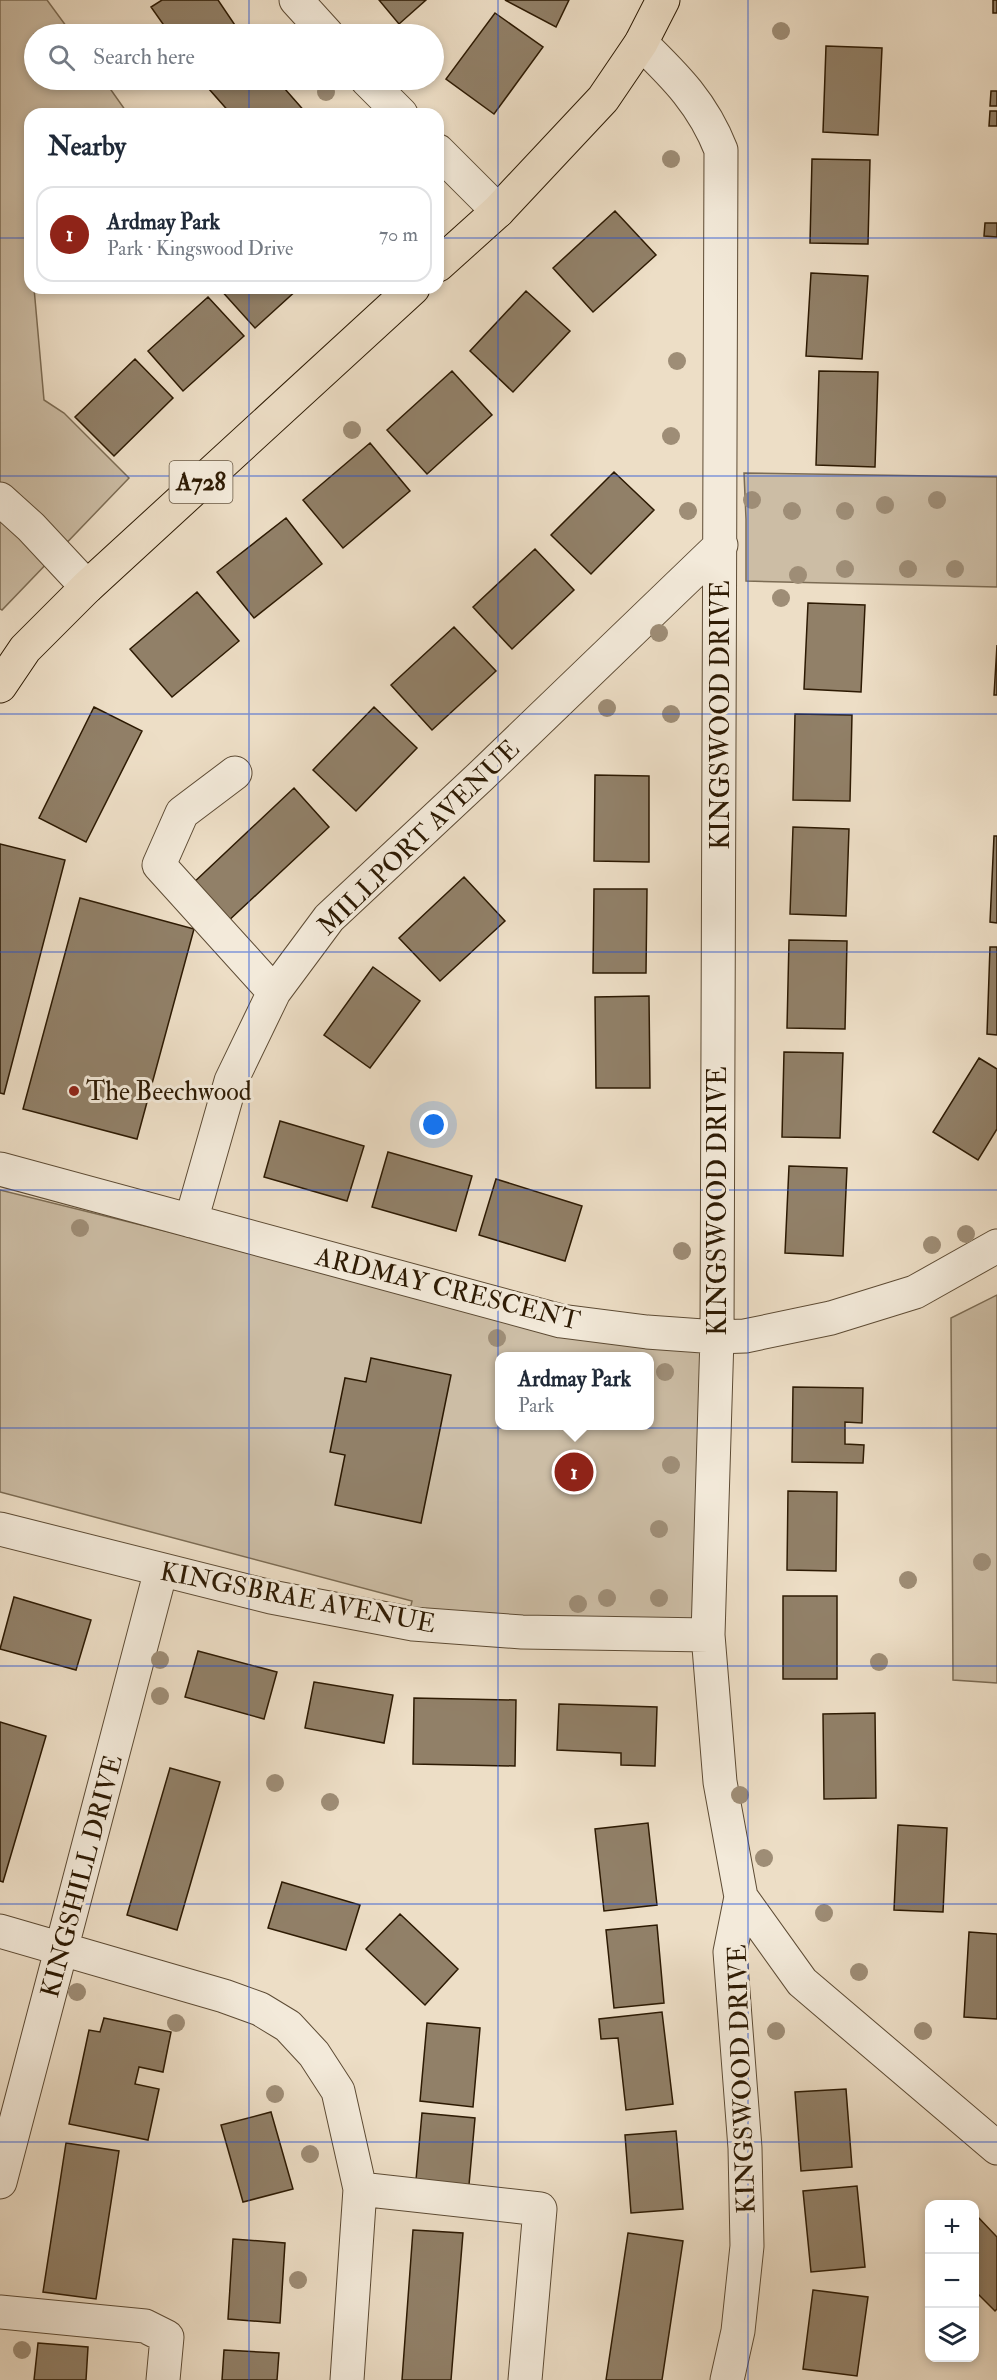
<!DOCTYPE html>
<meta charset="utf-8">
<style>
:root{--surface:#fff;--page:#f2f2f3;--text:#1f2937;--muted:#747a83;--line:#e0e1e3;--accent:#8f2418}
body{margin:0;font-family:"IM FELL Double Pica",serif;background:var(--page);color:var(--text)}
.controls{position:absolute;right:18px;bottom:18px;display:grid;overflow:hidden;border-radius:12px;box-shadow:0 3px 9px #0003}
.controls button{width:54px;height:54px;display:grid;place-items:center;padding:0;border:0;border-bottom:2px solid var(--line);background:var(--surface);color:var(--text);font:30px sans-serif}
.you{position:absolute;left:434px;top:1125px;width:21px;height:21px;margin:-15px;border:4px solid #fff;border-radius:50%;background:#1a73e8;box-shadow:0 0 0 9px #1a73e833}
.badge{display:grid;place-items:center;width:39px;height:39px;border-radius:50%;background:var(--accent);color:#fff;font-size:20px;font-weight:700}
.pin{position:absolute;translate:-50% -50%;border:3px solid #fff;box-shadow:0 2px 6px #0006}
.popup{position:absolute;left:495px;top:1352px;width:159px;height:78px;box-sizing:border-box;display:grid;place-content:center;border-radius:12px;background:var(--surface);filter:drop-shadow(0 2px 4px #0005);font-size:20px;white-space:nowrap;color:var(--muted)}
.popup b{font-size:22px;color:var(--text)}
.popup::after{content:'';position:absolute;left:50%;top:100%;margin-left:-12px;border:12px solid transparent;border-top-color:var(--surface)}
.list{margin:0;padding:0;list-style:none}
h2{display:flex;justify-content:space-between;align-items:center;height:78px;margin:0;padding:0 24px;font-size:26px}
h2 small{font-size:20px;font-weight:400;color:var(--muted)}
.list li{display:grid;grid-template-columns:39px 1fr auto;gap:18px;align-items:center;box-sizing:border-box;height:96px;margin:0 12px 12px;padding:0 12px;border:2px solid var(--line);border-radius:18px}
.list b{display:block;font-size:22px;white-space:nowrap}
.list p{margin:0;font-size:20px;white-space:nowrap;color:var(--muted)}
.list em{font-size:20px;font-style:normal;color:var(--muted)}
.icon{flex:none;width:33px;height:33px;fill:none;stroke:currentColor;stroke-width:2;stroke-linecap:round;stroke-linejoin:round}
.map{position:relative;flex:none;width:997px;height:2380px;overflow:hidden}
.search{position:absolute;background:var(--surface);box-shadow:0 3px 9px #0003;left:24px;top:24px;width:420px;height:66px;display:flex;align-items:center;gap:15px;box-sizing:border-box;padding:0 21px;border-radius:33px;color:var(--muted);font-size:22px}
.panel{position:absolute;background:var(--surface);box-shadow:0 3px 9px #0003;left:24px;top:108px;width:420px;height:186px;border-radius:18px}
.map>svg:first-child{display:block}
</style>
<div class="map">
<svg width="997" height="2380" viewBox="0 0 997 2380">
<rect width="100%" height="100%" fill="#eddec6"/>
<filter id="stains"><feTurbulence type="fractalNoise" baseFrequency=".00333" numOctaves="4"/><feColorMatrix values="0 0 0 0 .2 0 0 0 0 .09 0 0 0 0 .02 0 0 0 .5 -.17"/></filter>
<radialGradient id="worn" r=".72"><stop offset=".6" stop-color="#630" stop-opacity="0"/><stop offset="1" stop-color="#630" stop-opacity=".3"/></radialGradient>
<path fill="#ccbda5" stroke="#7c6c54" stroke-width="1.5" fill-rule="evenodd" d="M0,0H47L72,34H34V80H104L128,114H30V288H34L44,400L64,413L129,478L2,610L0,609Z
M744,473L997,477V587L746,581V519Z
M0,1190L480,1309L712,1344L701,1629L409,1614L412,1601L0,1492ZM499,1356H649V1426H499Z
M997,1295V1683L953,1680L951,1318Z"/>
<path fill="#918068" stroke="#2d1a03" stroke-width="1.5" d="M162,0H218L241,34H170L151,7Z
M379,0H426L399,24Z
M505,0H569L556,27Z
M993,0H997V13H993Z
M495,13L543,47L494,114L446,79Z
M826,46L882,48L878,135L823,132Z
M220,80H277L307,114H231L209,89Z
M991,91H997V106H990Z
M990,111H997V126H989Z
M812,159L870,160L868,244L810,243Z
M615,211L656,255L593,312L553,268Z
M985,223H997V237L984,236Z
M811,273L868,276L862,359L806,356Z
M219,288H299L255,328Z
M526,291L570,331L513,392L470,351Z
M208,297L244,336L183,391L148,351Z
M135,359L173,398L114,456L75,417Z
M452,371L492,415L427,474L387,430Z
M819,371L878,372L875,467L816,465Z
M370,443L410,491L343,548L303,500Z
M614,472L654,510L591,574L551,535Z
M286,518L322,564L254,618L217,572Z
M535,549L574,590L512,649L473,607Z
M197,592L239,641L172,697L130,649Z
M808,603L865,605L861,692L804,689Z
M454,627L496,671L432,730L391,685Z
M997,645V695H994Z
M94,707L142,731L86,842L39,818Z
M374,707L417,748L356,811L313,770Z
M795,714L852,715L850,801L793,800Z
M595,775L649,776V862L594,861Z
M294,788L329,827L225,924L190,886Z
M793,827L849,829L846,916L790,914Z
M994,836H997V923L990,922Z
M0,844L65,860L4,1094L0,1093Z
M464,877L505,921L440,981L399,938Z
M594,889H647L646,973H593Z
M80,898L194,929L137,1139L23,1109Z
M789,940L847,941L845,1029L787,1028Z
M990,947H997V1035L987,1034Z
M373,967L420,1001L370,1068L324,1035Z
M649,996L650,1088H596L595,997Z
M784,1052L843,1053L840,1138L782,1137Z
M979,1058L997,1069V1129L978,1160L933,1132Z
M280,1121L364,1146L347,1201L264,1177Z
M388,1152L472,1176L456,1231L372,1207Z
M789,1166L847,1168L843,1256L785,1253Z
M496,1179L582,1206L565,1261L479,1235Z
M371,1358L451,1375L421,1523L335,1505L345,1455L330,1452L345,1378L366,1382Z
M793,1387L863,1388L862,1423L845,1422V1444L864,1445L863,1463L792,1462Z
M788,1491L837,1492L836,1571L787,1570Z
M783,1596H837V1679H783Z
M14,1597L91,1620L76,1670L0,1649Z
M198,1651L277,1672L264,1719L185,1697Z
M314,1682L393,1695L384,1743L305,1728Z
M414,1698L516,1700L515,1766L413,1764Z
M559,1704L657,1707L655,1766L621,1765V1753L557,1750Z
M875,1713L876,1798L824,1799L823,1714Z
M0,1722L46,1736L3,1882L0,1881Z
M170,1768L220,1782L177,1930L127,1915Z
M648,1823L657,1905L604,1911L595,1829Z
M898,1825L947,1828L943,1912L894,1910Z
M282,1882L360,1905L346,1950L268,1928Z
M400,1914L458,1969L425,2005L366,1949Z
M657,1925L664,2003L614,2008L606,1930Z
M969,1932L997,1934V2019L964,2017Z
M662,2012L673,2104L626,2110L618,2038L601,2039L599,2019Z
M104,2018L171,2032L163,2072L139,2067L135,2084L159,2089L148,2140L69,2124L89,2030L100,2032Z
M427,2023L480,2028L473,2107L420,2101Z
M846,2089L852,2167L801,2171L795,2092Z
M271,2112L293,2189L243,2202L221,2125Z
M422,2113L475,2118L468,2196L415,2191Z
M676,2131L683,2209L631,2213L625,2135Z
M66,2143L119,2151L96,2299L43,2292Z
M857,2186L865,2267L811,2272L803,2191Z
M977,2216L997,2237V2309L995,2311L974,2290V2219Z
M413,2230L463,2233L451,2380H402Z
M628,2233L683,2241L662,2380H606Z
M233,2239L285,2243L280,2323L228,2319Z
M813,2290L868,2297L857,2376L803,2369Z
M38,2343L88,2347L86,2380H34Z
M224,2350L279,2353L277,2380H222Z"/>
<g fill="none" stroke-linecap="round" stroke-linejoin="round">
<defs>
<path id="minor" d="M296,0L327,34
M641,43C676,77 703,104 721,150L717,1337L708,1635L720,1782L741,1897L730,1952L745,2148L747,2246L738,2331L727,2380
M367,80L401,114
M438,151L498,211
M0,499L31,527L87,587
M235,773L182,813L159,865L274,992
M0,1169L561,1321L647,1332L717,1337L745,1336L831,1318L915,1292L997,1246
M191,1221L231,1081L274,992L329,918L481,776L721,545
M0,1529L271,1597L413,1624L522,1632L708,1635
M741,1897L802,1982L997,2148
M0,1931L224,1996L260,2009L288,2026L314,2054L338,2091L360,2189L347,2380
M0,2182L161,1570
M360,2189L540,2209L525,2380
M0,2312L145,2326L167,2337L163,2380"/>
<path id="major" d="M438,265L498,211L603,99L641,43L663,0
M0,686L25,649L87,587L413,288"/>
</defs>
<use href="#minor" stroke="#5d4b34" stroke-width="35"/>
<use href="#major" stroke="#2d1a03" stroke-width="35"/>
<use href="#minor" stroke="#f3eada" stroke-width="33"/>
<use href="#major" stroke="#eddec6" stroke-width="33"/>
</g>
<g fill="#9e8d76">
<circle cx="781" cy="31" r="9"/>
<circle cx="326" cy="92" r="9"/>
<circle cx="671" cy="159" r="9"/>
<circle cx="677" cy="361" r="9"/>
<circle cx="352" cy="430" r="9"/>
<circle cx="671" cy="436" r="9"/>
<circle cx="752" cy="500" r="9"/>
<circle cx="937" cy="500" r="9"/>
<circle cx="885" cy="505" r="9"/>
<circle cx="688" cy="511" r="9"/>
<circle cx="792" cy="511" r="9"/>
<circle cx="845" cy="511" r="9"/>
<circle cx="845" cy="569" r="9"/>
<circle cx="908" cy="569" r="9"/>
<circle cx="955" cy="569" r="9"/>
<circle cx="798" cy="575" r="9"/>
<circle cx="781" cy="598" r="9"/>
<circle cx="659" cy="633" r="9"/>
<circle cx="607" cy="708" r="9"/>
<circle cx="671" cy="714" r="9"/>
<circle cx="80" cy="1228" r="9"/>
<circle cx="966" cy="1234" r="9"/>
<circle cx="932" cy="1245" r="9"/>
<circle cx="682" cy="1251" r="9"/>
<circle cx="497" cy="1338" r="9"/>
<circle cx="665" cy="1372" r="9"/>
<circle cx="671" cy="1465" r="9"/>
<circle cx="659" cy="1529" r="9"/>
<circle cx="982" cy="1562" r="9"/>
<circle cx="908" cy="1580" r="9"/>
<circle cx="607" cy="1598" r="9"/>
<circle cx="659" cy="1598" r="9"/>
<circle cx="578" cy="1604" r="9"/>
<circle cx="160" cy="1660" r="9"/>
<circle cx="879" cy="1662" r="9"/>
<circle cx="160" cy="1696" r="9"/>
<circle cx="275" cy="1783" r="9"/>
<circle cx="740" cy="1795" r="9"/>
<circle cx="330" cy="1802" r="9"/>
<circle cx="764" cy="1858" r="9"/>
<circle cx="824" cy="1913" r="9"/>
<circle cx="859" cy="1972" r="9"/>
<circle cx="77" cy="1992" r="9"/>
<circle cx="176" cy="2023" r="9"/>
<circle cx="776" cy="2031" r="9"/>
<circle cx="923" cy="2031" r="9"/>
<circle cx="275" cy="2094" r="9"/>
<circle cx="310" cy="2154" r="9"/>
<circle cx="298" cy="2280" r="9"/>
<circle cx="22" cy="2350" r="9"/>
</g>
<path fill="none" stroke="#1d4ed8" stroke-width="1.5" stroke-opacity="0.55" d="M249,0V34M498,0V2380M748,0V2380M249,80V114M0,238H30M438,238H997M249,288V2380M0,476H997M0,714H997M0,952H997M0,1190H997M0,1428H997M0,1666H997M0,1904H997M0,2142H997"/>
<circle fill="#8f2418" stroke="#f3eada" stroke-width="2" cx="74" cy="1091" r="6"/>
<g text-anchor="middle" stroke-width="6" stroke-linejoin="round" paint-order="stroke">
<rect fill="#f3eada" stroke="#685844" stroke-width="1.5" x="169.5" y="461" width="63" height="42" rx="4.5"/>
<g font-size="24" font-weight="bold" fill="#2d1a03">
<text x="201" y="490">A728</text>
</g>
<g font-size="26" fill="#2d1a03" stroke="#f3eada">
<text transform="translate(720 715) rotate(-90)" y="9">KINGSWOOD DRIVE</text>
<text transform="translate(418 837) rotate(-44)" y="9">MILLPORT AVENUE</text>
<text transform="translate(717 1201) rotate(-90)" y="9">KINGSWOOD DRIVE</text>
<text transform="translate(448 1288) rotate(14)" y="9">ARDMAY CRESCENT</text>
<text transform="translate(298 1597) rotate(11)" y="9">KINGSBRAE AVENUE</text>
<text transform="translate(81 1876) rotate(-75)" y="9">KINGSHILL DRIVE</text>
<text transform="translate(741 2079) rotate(-92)" y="9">KINGSWOOD DRIVE</text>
</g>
<g font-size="26" fill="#2d1a03" stroke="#f3eada" text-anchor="start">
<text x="86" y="1100">The Beechwood</text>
</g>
</g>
<rect width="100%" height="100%" filter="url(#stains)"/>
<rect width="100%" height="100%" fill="url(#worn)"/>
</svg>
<div class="controls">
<button>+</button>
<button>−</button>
<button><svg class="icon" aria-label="layers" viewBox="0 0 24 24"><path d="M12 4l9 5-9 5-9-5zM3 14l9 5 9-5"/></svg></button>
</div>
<div class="you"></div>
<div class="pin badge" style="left:574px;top:1472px">1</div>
<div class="popup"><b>Ardmay Park</b>Park</div>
<div class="search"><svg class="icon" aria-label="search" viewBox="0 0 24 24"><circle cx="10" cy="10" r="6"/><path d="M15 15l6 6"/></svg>Search here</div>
<section class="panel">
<h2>Nearby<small></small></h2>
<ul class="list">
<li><span class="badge">1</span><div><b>Ardmay Park</b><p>Park · Kingswood Drive</p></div><em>70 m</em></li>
</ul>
</section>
</div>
